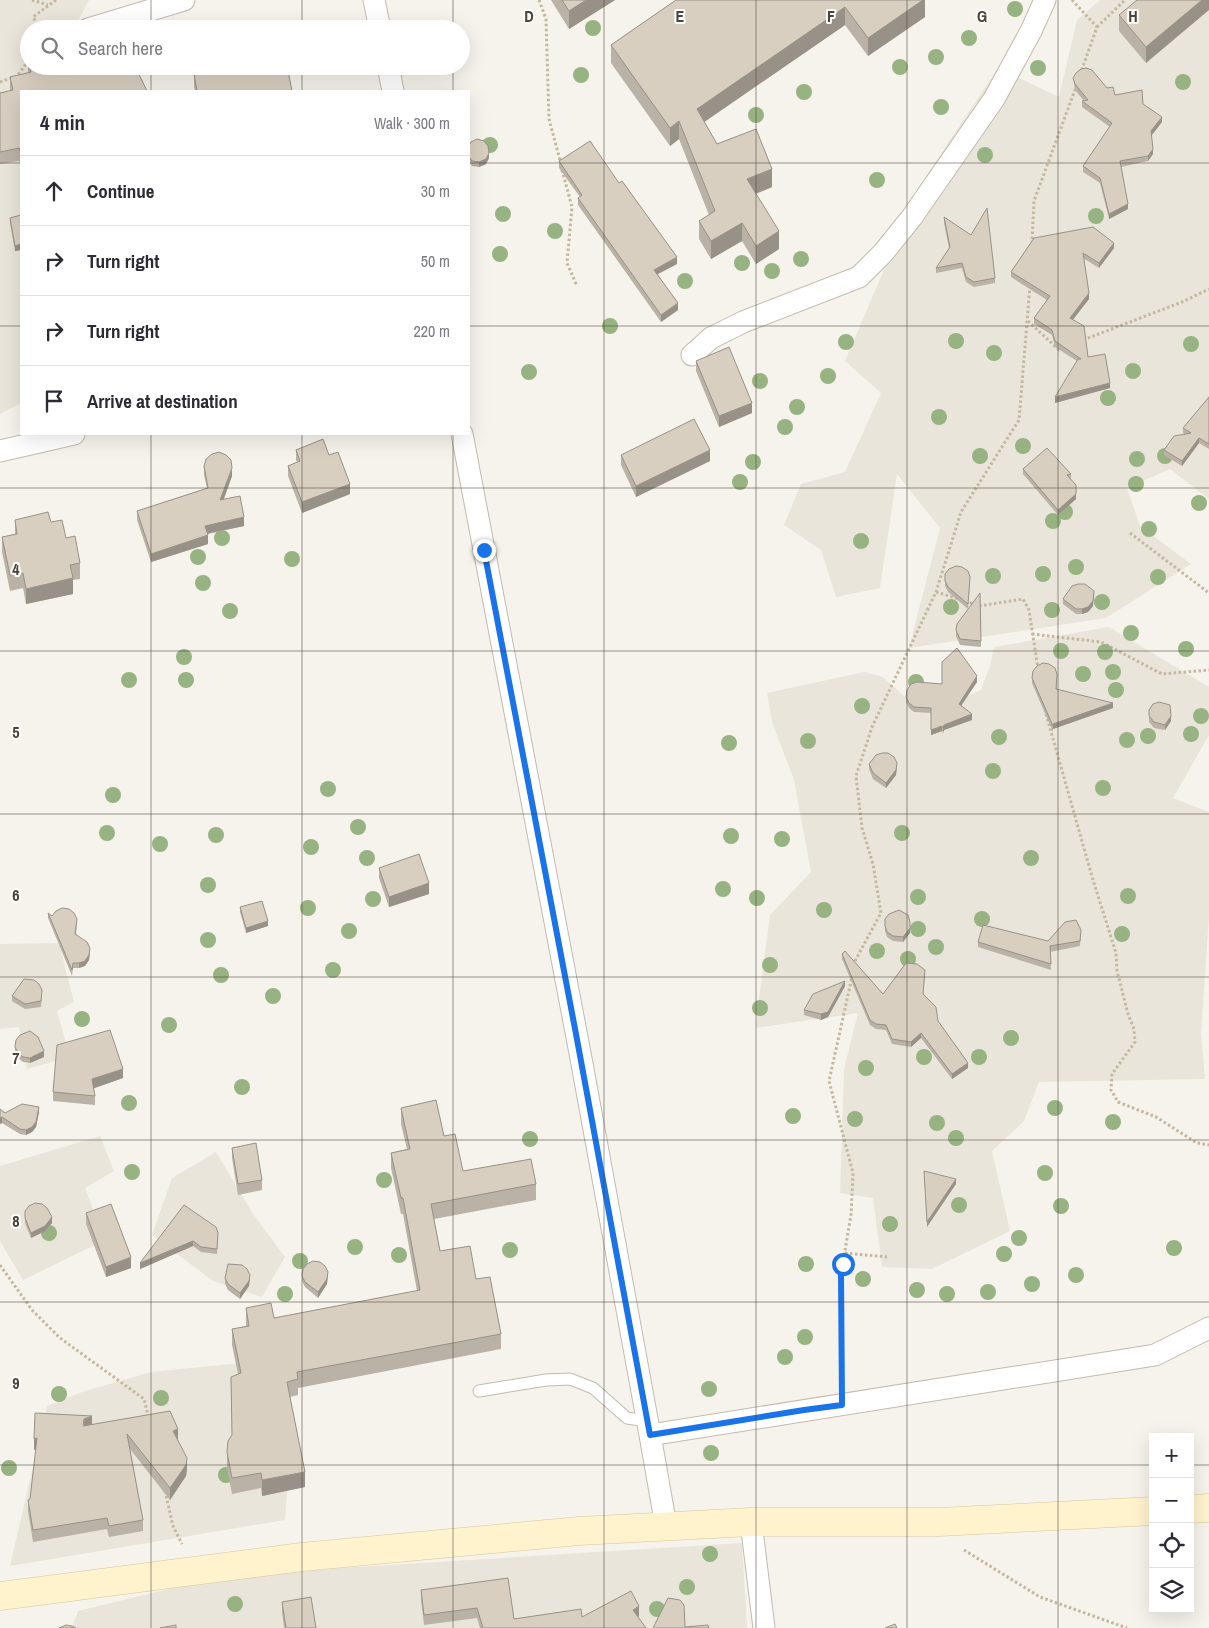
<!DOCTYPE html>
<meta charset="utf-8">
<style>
:root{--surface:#fff;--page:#f7f7f7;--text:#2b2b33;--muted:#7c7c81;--line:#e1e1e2}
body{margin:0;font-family:"Archivo Narrow",sans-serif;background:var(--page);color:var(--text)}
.controls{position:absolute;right:15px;bottom:15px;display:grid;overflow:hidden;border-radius:0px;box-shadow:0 5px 20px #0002}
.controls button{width:45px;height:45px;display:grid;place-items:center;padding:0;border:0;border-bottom:1px solid var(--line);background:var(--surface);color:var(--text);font:25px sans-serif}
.stop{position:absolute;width:15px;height:15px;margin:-11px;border:4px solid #1a73e8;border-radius:50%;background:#fff}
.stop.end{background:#1a73e8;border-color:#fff;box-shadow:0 1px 5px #0008}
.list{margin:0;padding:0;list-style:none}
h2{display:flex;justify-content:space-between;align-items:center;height:65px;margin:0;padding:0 20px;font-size:21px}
h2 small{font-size:16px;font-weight:400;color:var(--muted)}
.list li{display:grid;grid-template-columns:32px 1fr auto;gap:15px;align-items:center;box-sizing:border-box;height:70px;padding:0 20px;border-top:1px solid var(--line)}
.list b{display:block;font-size:19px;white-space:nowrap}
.list em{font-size:16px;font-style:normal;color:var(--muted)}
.icon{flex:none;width:28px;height:28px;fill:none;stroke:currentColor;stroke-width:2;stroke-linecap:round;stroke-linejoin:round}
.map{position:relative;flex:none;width:1209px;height:1628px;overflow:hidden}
.search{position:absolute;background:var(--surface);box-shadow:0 5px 20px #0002;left:20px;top:20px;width:450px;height:55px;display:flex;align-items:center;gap:12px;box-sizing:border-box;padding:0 18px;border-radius:28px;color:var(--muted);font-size:19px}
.panel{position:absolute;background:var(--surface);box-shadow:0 5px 20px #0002;left:20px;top:90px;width:450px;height:345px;border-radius:0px}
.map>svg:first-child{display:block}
</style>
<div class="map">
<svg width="1209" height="1628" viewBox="0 0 1209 1628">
<rect width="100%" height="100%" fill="#f6f3ec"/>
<path fill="#eae5da" d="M0,0H89L74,29H29V66H75L21,91V403L0,414Z
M1100,0H1209V499L1170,469L1127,488L1140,526L1191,564L1106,618L909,648L940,528L897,474L880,588L836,597L821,550L784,525L801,484L845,472L881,393L845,361L883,272L910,200L998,68L1059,97L1077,20Z
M1109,627L1209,687V735L1173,798L1209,812V916L1201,1034L1205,1079L1039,1082L1024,1121L992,1151L1010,1231L932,1269L882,1267L873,1198L840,1193L844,1069L858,1013L755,1028L770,915L811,872L794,780L772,722L767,693L864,672L883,677L914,705L963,698L981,690L990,666L994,647Z
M59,943L74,1002L57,1011L70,1057L27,1069L19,1027L0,1029V944Z
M100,1136L114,1171L85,1188L105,1240L23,1280L0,1241V1166Z
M216,1152L253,1214L285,1257L262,1297L213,1281L152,1235L172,1178Z
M260,1361L287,1491L285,1520L10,1566L47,1406L82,1392L151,1372Z
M742,1543L747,1628H72L78,1611L206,1580L341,1568Z"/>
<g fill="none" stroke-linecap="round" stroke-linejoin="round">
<defs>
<path id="lane" d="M479,1391L546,1380L570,1379L593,1388L627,1418L648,1421"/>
<path id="street" d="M374,0L380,29
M88,29L184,0
M388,66L393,91
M692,355L711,338L743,322L859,277L883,253L912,217L994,99L1031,31L1045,0
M462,434L580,1053L650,1435
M0,451L74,434
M751,1522L764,1628
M666,1526L650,1435L1155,1355L1209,1328"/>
<path id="secondary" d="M1190,1509L1209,1508
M0,1596L302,1557L579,1531L751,1522H939L1153,1511"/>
</defs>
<use href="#lane" stroke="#c2bbae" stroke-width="13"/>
<use href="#street" stroke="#c2bbae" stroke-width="23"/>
<use href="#secondary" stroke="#d6c79b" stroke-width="29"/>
<path stroke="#c4b79f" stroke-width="3" stroke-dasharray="2.5 2.5" stroke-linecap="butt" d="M32,0L48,5
M539,0L546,19L549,119L561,164
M1072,0L1097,27L1081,72
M1097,27L1125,0
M40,29L33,17L56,0
M0,82L17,76L29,60
M562,170L572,207L567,263L577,286
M1032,244L1034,201L1076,87
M1028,321L1059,350L1063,348
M1083,340L1182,302L1209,289
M1130,533L1209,593
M936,592L959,599
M965,601L979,606L1023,599L1029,610L1038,669
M1032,634L1101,642L1162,674L1209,670
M1046,714L1093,880L1116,953L1117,971L1128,1014L1134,1029L1135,1042L1112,1074L1111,1090L1118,1102L1156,1117L1197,1143L1209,1145
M854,966L856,959L881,913L873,864L862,828L856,776L872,727L936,592L961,512L1019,420L1030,285
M845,1253L887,1257
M0,1265L32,1310L60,1338L144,1399L149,1419
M842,1380L841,1274L851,1215L853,1173L829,1081L852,977
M165,1491L173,1526L182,1544
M964,1550L1040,1597L1127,1628"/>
<use href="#lane" stroke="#fff" stroke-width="11"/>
<use href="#street" stroke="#fff" stroke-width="21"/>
<use href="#secondary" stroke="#fff3cd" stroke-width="28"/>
</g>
<g fill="#97b381">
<circle cx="1015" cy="9" r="8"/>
<circle cx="593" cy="28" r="8"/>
<circle cx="969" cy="38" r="8"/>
<circle cx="936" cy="57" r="8"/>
<circle cx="900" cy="67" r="8"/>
<circle cx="1038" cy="68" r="8"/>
<circle cx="581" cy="75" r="8"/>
<circle cx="1183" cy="82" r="8"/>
<circle cx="804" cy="92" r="8"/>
<circle cx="941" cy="107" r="8"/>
<circle cx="756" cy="115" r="8"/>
<circle cx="490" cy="145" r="8"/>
<circle cx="985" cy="155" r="8"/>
<circle cx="877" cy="180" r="8"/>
<circle cx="503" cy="214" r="8"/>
<circle cx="1096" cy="216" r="8"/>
<circle cx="555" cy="231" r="8"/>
<circle cx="500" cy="254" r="8"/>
<circle cx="801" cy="259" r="8"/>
<circle cx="742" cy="263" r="8"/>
<circle cx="772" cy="271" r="8"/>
<circle cx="685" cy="281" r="8"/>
<circle cx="610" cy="326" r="8"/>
<circle cx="956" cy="341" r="8"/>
<circle cx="846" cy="342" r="8"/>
<circle cx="1191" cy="344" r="8"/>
<circle cx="994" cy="353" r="8"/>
<circle cx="1133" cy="371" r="8"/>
<circle cx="529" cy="372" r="8"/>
<circle cx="828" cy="376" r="8"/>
<circle cx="760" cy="381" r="8"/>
<circle cx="1108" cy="398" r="8"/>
<circle cx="797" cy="407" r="8"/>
<circle cx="939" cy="417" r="8"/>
<circle cx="785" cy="427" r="8"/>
<circle cx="1023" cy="446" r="8"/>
<circle cx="980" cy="456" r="8"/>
<circle cx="1165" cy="456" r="8"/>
<circle cx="1137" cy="459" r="8"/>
<circle cx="753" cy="462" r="8"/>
<circle cx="740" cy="482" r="8"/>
<circle cx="1136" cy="484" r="8"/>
<circle cx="1199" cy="503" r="8"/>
<circle cx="1065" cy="512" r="8"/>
<circle cx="1053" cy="521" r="8"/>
<circle cx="1149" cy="529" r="8"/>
<circle cx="222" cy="538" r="8"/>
<circle cx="861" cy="541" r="8"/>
<circle cx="198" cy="557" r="8"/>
<circle cx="292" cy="559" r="8"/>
<circle cx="1076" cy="567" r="8"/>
<circle cx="1043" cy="574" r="8"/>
<circle cx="993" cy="576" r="8"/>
<circle cx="1158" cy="577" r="8"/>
<circle cx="203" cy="583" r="8"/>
<circle cx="1102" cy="602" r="8"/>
<circle cx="951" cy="607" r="8"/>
<circle cx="1052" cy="610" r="8"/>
<circle cx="230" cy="611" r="8"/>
<circle cx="1131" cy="633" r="8"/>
<circle cx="1186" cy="649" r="8"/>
<circle cx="1061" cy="651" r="8"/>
<circle cx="1105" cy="652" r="8"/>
<circle cx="184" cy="657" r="8"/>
<circle cx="1113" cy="672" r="8"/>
<circle cx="1083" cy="674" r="8"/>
<circle cx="129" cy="680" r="8"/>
<circle cx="186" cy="680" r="8"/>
<circle cx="916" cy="682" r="8"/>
<circle cx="1116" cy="690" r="8"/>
<circle cx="862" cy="706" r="8"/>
<circle cx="1201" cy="716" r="8"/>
<circle cx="1191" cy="734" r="8"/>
<circle cx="1148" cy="736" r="8"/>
<circle cx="999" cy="737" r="8"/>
<circle cx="1127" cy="740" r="8"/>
<circle cx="808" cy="741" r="8"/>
<circle cx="729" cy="743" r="8"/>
<circle cx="993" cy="771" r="8"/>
<circle cx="1103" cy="788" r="8"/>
<circle cx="328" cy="789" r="8"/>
<circle cx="113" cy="795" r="8"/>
<circle cx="358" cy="827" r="8"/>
<circle cx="107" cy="833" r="8"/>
<circle cx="902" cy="833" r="8"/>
<circle cx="216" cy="835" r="8"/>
<circle cx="731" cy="836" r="8"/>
<circle cx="782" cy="839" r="8"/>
<circle cx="160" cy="844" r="8"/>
<circle cx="311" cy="847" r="8"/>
<circle cx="367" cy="858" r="8"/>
<circle cx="1031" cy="858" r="8"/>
<circle cx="208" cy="885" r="8"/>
<circle cx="723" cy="889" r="8"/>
<circle cx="1128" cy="896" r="8"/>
<circle cx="918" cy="897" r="8"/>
<circle cx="757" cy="898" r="8"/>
<circle cx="373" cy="899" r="8"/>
<circle cx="308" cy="908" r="8"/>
<circle cx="824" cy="910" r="8"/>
<circle cx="982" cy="919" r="8"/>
<circle cx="918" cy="929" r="8"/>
<circle cx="349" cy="931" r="8"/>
<circle cx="1122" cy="934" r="8"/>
<circle cx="208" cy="940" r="8"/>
<circle cx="936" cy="947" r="8"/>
<circle cx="877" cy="951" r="8"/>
<circle cx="908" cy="959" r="8"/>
<circle cx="770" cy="965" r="8"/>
<circle cx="333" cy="970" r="8"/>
<circle cx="221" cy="975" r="8"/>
<circle cx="273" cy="996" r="8"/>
<circle cx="760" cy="1008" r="8"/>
<circle cx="82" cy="1019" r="8"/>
<circle cx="169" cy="1025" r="8"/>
<circle cx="1011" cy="1038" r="8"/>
<circle cx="924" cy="1057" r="8"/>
<circle cx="979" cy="1057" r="8"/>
<circle cx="866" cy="1068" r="8"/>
<circle cx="242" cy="1087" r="8"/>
<circle cx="129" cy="1103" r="8"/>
<circle cx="1055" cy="1108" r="8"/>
<circle cx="793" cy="1116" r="8"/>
<circle cx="855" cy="1119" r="8"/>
<circle cx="1113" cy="1122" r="8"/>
<circle cx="937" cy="1123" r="8"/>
<circle cx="956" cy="1138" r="8"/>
<circle cx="530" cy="1139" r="8"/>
<circle cx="132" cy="1172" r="8"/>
<circle cx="1045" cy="1173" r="8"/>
<circle cx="384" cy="1180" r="8"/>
<circle cx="959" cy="1205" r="8"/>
<circle cx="1061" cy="1206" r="8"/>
<circle cx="890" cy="1224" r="8"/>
<circle cx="49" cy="1233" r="8"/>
<circle cx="1019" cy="1238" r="8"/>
<circle cx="355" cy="1247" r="8"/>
<circle cx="1174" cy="1248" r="8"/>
<circle cx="510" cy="1250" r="8"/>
<circle cx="1004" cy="1254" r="8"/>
<circle cx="399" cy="1255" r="8"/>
<circle cx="300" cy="1261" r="8"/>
<circle cx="806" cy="1264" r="8"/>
<circle cx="1076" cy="1275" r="8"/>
<circle cx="863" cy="1279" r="8"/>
<circle cx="1032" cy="1284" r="8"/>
<circle cx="917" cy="1290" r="8"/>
<circle cx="988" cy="1292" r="8"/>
<circle cx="285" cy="1294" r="8"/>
<circle cx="947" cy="1294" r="8"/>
<circle cx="805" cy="1337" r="8"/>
<circle cx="785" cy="1357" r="8"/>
<circle cx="709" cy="1389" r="8"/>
<circle cx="59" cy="1394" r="8"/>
<circle cx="161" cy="1398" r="8"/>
<circle cx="711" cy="1453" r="8"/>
<circle cx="9" cy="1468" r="8"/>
<circle cx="226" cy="1475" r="8"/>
<circle cx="710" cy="1554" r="8"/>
<circle cx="687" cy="1587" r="8"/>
<circle cx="235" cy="1604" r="8"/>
<circle cx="657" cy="1609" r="8"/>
</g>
<path fill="#bab2a6" d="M551,0H615L569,29Z
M676,0H925V17L868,56L845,25L704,122L717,144L772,187L756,194L779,249L756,264L742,241L711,259L699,239V221L709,215L679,139L670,146L611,63V45Z
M1209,0L1146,63L1119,31V15Z
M28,63L135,66L21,91V163H20L19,161L0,164V93L10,91V77L28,73Z
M194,74L292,91H195L194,87Z
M1073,78L1107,88L1115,95L1143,104L1162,122L1151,136L1153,154L1148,161L1121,167L1128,209L1109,219L1100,183L1083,172V166L1110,127L1082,107V101H1084L1075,90Z
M469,145L489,158L486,164L479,167L472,166L469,162Z
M559,161L619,183L677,264L658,274L678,310L661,322L578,205V198L580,197L559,168Z
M21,215V250L15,251L10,223V218Z
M944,217L995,278V283L974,287L966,282L962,268L936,273V268L949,248L944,223Z
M1034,238L1114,248L1099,268L1083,258L1089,299L1073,320L1088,357L1110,388L1055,403L1077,361L1055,347L1052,335L1034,324V318L1047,300L1011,277V272Z
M696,361L752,413L719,427L696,371Z
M1209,397V449L1199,443L1182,466L1164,455V450L1185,434L1183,433V428Z
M296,450L350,494L302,513L288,476V466L297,462L296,460Z
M621,455L710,461L636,497L621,465Z
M204,466L232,476L224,499L244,526L208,534V544L151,562L137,520V511L207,488L204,475Z
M1023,469L1071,474V479L1076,499L1058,515L1023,474Z
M15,520L51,522L66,538L80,563V579L73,580V594L26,604L23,588L10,591L2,552V537L15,534Z
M945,581L970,582L968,609L948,592L945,586Z
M980,593L981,647L960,645L956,636V630Z
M1094,596L1093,606L1088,612L1082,614H1076L1063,604V599Z
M1032,678L1057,679V689L1113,708L1053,729V732L1032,683Z
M977,682L961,705L972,720L944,730L943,733L942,731L931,735V713L914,712L909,708L906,702V697L942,684Z
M1149,710L1171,721L1165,730L1154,728L1149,722Z
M869,764L897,769L896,775L886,788L873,779L869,769Z
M379,868L429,894L389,907L379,878Z
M240,907L268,926L246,933L240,912Z
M48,913L52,916L77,924L76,934L90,954L89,960L85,966L79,968H73L72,976L48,918Z
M885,926L910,927V933L903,942L893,941L887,937L885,931Z
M1081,935L1080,946L1050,952L1051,970L978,947V942L1048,941Z
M842,954L883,994L925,976L923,994L938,1021L968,1068L952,1079L921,1038L911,1047L892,1044L886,1030L876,1029L870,1025L842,959Z
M845,986L828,1017L821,1020L804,1015V1010Z
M12,996H42L41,1007L25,1009L12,1001Z
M15,1047L44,1057L30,1063L23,1062L18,1058L15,1052Z
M123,1078L93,1088L95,1096V1105L53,1101V1092Z
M401,1108L444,1136L463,1171L536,1184V1200L434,1219L440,1251L476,1279L501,1334V1349L298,1388V1395L290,1397L305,1487L262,1496L261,1488L232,1494L227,1468V1452L232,1435L231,1377L238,1374L232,1345V1329L246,1326V1308L274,1318L417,1291L403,1214H401L391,1168V1153L407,1149L401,1124Z
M0,1109L5,1113L39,1112L36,1127L32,1132L26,1135L20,1134L2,1123L0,1124Z
M232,1148L262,1180V1190L238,1195L232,1158Z
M184,1205L218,1238L217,1254L201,1252L193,1246L140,1269Z
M86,1213L131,1268L106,1277L86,1224Z
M25,1218L52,1223L45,1231L31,1238L25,1223Z
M302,1276L328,1277L327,1284L318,1298L305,1287L302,1281Z
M225,1278L250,1280L249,1286L240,1299L228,1290L225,1284Z
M92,1424L178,1440L187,1469L186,1476L170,1500L130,1449L143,1520V1531L109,1537L107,1529L33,1542L28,1511V1500L30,1499L36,1450H34Z
M421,1590L514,1619L639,1616L638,1617L646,1628H480L477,1618L424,1625L421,1600Z
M282,1602L316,1628H284L282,1612Z"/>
<path fill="#979187" d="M586,0H615L569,29V11Z
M923,0H925V17L868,56V38Z
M1202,0H1209V10L1146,63V47Z
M845,7V25L697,127V109Z
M1162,117V122L1151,136V131Z
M679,121V139L670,146V128Z
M1153,149V154L1148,161V156Z
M21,150V163H20V151Z
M489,153V158L486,164L479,167V162Z
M772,169V187L747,197V179Z
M1128,204V209L1109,219V214Z
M742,223V241L711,259V241Z
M779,231V249L756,264V246Z
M1114,243V248L1099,268V263Z
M21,244V250L15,251V246Z
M677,257V264L654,276V270Z
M1089,293V299L1070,323V318Z
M678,303V310L661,322V315Z
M1110,383V388L1055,403V397Z
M752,403V413L719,427V416Z
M1199,438V443L1182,466V461Z
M710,450V461L636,497V486Z
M232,468V476L220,509V500Z
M350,484V494L302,513V502Z
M1076,494V499L1058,515V510Z
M244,517V526L205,534V526Z
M208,535V544L151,562V554Z
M73,578V594L26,604V589Z
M1094,591L1093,606L1088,612L1082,614V609Z
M977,676V682L959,709V704Z
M1113,703V708L1053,729V724Z
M972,714V720L944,730L943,733V728L944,725Z
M1171,716V721L1165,730V725Z
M942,726V731L931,735V730Z
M897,763L896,775L886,788V783Z
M429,883V894L389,907V897Z
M268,921V926L246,933V928Z
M910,922V933L903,942V937Z
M90,948L89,960L85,966L79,968V963Z
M845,981V986L828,1017L821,1020V1014Z
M921,1033V1038L911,1047V1042Z
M44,1051V1057L30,1063V1058Z
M968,1063V1068L952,1079V1074Z
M123,1069V1078L92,1089V1079Z
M39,1107V1112L36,1127L32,1132L26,1135V1130Z
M2,1117V1123L0,1124V1118Z
M956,1179V1184L927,1227V1222Z
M52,1217V1223L45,1231L31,1238V1233Z
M193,1241V1246L140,1269V1263Z
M131,1257V1268L106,1277V1267Z
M328,1272L327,1284L318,1298V1292Z
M250,1275L249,1286L240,1299V1293Z
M92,1416V1427L84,1430V1419Z
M178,1429V1440L173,1431Z
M37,1438V1449L34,1450V1439Z
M187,1458V1469L186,1476L170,1500V1488Z
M305,1472V1487L262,1496V1480Z
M639,1606V1616L633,1620V1610Z"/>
<path fill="#d8cfc1" stroke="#979187" d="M562,0H586L569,11Z
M676,0H923L868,38L845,7L697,109L717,144L756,129L772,169L747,179L779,231L756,246L742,223L711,241L699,221L715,211L679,121L670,128L611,45Z
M1137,0H1202L1146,47L1119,15Z
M114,22L118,29H99Z
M29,66H135L147,91H21V150L20,151L19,148L0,152V93L13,90L10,77L31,72Z
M231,66H287L292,91H197L194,74Z
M1086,68L1092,70L1107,88L1113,87L1115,95L1142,90L1143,104L1162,117L1151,131L1153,149L1148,156L1120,161L1128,204L1109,214L1100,178L1083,166L1112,123L1082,101L1088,100L1075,84L1073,78L1076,73L1081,69Z
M477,139L484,141L488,146L489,153L486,159L479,162L472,161L469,157V145L471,142Z
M590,141L619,183L622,181L677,257L654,270L678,303L661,315L578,198L582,195L559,161Z
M987,208L995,278L974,282L966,277L962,263L936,268L950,247L944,217L971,235Z
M21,215V244L15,246L10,218Z
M1093,227L1114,243L1099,263L1083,253L1089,293L1070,318L1084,326L1088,357L1105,354L1110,383L1055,397L1078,359H1081L1055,341L1052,330L1034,318L1050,296L1011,272L1034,238Z
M729,347L752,403L719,416L696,361Z
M1209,397V444L1199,438L1182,461L1164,450L1174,436L1191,433L1183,428Z
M694,419L710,450L636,486L621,455Z
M323,439L329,455L338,452L350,484L302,502L288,466L300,461L296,450Z
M1047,448L1071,474L1067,475L1076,485V494L1058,510L1023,469Z
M219,452L226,455L231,460L232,468L220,500L240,496L244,517L205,526L208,535L151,554L137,511L208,488L204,466L206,459L212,454Z
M48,512L51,522L62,520L66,538L75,536L80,563L70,565L73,578L26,589L23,573L10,575L2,537L17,534L15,520Z
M956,566L962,567L968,571L970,577L968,604L948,587L945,581V574L949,569Z
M1078,584H1085L1094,591L1093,601L1088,607L1082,609H1076L1063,599L1072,586Z
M980,593L981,641L960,639L956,630L957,624Z
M957,648L977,676L959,704L972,714L944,725L943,728L942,726L931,730V708L914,707L909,703L906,697L907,690L911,684L917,682L942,684V662Z
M1043,663L1049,664L1055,668L1057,674L1056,689L1113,703L1053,724V726L1032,678L1033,671L1037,666Z
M1159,702L1170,705L1171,716L1165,725L1154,722L1149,716V710L1153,704Z
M882,753H888L894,757L897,763L896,770L886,783L873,773L869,764L876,755Z
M419,854L429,883L389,897L379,868Z
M262,901L268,921L246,928L240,907Z
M62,908L69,909L74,913L77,919L75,934L87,942L90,948L89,955L85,961L79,963H73L72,970L48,913L52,916L56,911Z
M899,910L908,915L910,922V928L903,937L893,936L887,932L885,926V919L889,914Z
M1076,920L1081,930L1080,941L1050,946L1051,964L978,942L983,925L1048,941L1065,922Z
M845,951L883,994L906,963L917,964L925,970L923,994L936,1007L938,1021L968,1063L952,1074L921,1033L911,1042L892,1039L886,1025L876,1024L870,1020L842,954Z
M24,979L34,980L39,984L42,990L41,1001L25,1004L12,996Z
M845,981L828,1012L821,1014L804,1010L813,994Z
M110,1030L123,1069L92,1079L95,1096L53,1092L57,1045Z
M30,1031L38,1037L44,1051L30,1058L23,1057L18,1053L15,1047L16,1040L20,1035Z
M436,1100L444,1136L455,1134L463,1171L531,1159L536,1184L431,1204L440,1251L470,1246L476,1279L490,1277L501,1334L297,1372L298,1379L287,1382L305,1472L262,1480L261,1473L232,1478L227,1452L228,1441L232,1435L231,1377L241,1373L232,1329L249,1326L246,1308L271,1303L274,1318L420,1290L403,1198H401L391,1153L410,1149L401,1108Z
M22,1104L39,1107L36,1122L32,1127L26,1130L20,1129L2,1117L0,1118V1109L5,1113Z
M256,1143L262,1180L238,1184L232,1148Z
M924,1171L956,1179L927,1222Z
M35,1203L42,1204L47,1208L52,1217L45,1226L31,1233L25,1218V1211L29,1206Z
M111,1204L131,1257L106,1267L86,1213Z
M184,1205L216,1227L218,1233L217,1249L201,1247L193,1241L140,1263Z
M313,1261L320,1262L325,1266L328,1272L327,1279L318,1292L305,1282L302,1276L303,1269L307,1264Z
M228,1264L242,1265L247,1269L250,1275L249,1281L240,1293L228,1284L225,1278Z
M170,1411L178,1429L173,1431L187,1458L186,1465L170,1488L127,1434L143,1520L109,1526L107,1518L33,1530L28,1500L30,1499L37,1438L34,1439L35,1413L92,1416L84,1419L83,1426Z
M508,1578L514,1619L581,1609L582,1617L631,1591L639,1606L633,1610L646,1628H483L477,1608L424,1615L421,1590Z
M311,1597L316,1628H286L282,1602Z
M668,1598L680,1600L684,1605L685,1627L708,1625L709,1628H653Z
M895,1624L897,1628H885Z
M66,1625L72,1626L76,1628H59Z
M176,1625V1628H160Z"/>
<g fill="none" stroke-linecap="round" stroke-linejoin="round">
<path stroke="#1a73e8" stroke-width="6" d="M484,550L576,1034L650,1435L804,1410L842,1405L841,1274L843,1264"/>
</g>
<path fill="none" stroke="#4b4439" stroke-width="1" stroke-opacity="0.55" d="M151,0V29M302,0V29M453,0V29M604,0V1628M756,0V1628M907,0V1628M1058,0V1628M151,66V91M302,66V91M453,66V91M0,163H21M469,163H1209M0,326H21M469,326H1209M151,434V1628M302,434V1628M453,434V1628M0,488H1209M0,651H1209M0,814H1209M0,977H1209M0,1140H1209M0,1302H1209M0,1465H1153M1190,1465H1209"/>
<g font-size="16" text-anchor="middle" font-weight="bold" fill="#4b4439" stroke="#fff" stroke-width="4" stroke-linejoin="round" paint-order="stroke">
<text x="529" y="22">D</text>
<text x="680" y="22">E</text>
<text x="831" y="22">F</text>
<text x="982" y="22">G</text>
<text x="1133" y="22">H</text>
<text x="16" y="575">4</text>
<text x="16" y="738">5</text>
<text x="16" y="901">6</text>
<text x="16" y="1064">7</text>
<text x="16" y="1227">8</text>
<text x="16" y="1389">9</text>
</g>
</svg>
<div class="controls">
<button>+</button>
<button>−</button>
<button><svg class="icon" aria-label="locate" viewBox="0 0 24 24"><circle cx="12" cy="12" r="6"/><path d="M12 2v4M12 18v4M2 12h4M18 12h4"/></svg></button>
<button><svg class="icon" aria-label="layers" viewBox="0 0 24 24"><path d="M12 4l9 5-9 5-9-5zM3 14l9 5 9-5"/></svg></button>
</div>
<div class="stop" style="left:843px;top:1264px"></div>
<div class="stop end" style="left:484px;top:550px"></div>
<div class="search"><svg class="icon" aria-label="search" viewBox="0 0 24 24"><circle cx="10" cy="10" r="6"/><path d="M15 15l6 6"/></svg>Search here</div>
<section class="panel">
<h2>4 min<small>Walk · 300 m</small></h2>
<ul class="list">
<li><svg class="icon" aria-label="ahead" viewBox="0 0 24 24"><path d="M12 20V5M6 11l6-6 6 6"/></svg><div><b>Continue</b></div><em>30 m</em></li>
<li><svg class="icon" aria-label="right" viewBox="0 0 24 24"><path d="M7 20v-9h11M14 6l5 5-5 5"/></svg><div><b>Turn right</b></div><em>50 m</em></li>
<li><svg class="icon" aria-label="right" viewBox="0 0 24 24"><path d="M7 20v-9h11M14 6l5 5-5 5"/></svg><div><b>Turn right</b></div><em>220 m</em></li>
<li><svg class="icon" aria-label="arrive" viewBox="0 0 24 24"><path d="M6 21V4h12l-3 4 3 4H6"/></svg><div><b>Arrive at destination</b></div></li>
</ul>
</section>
</div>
